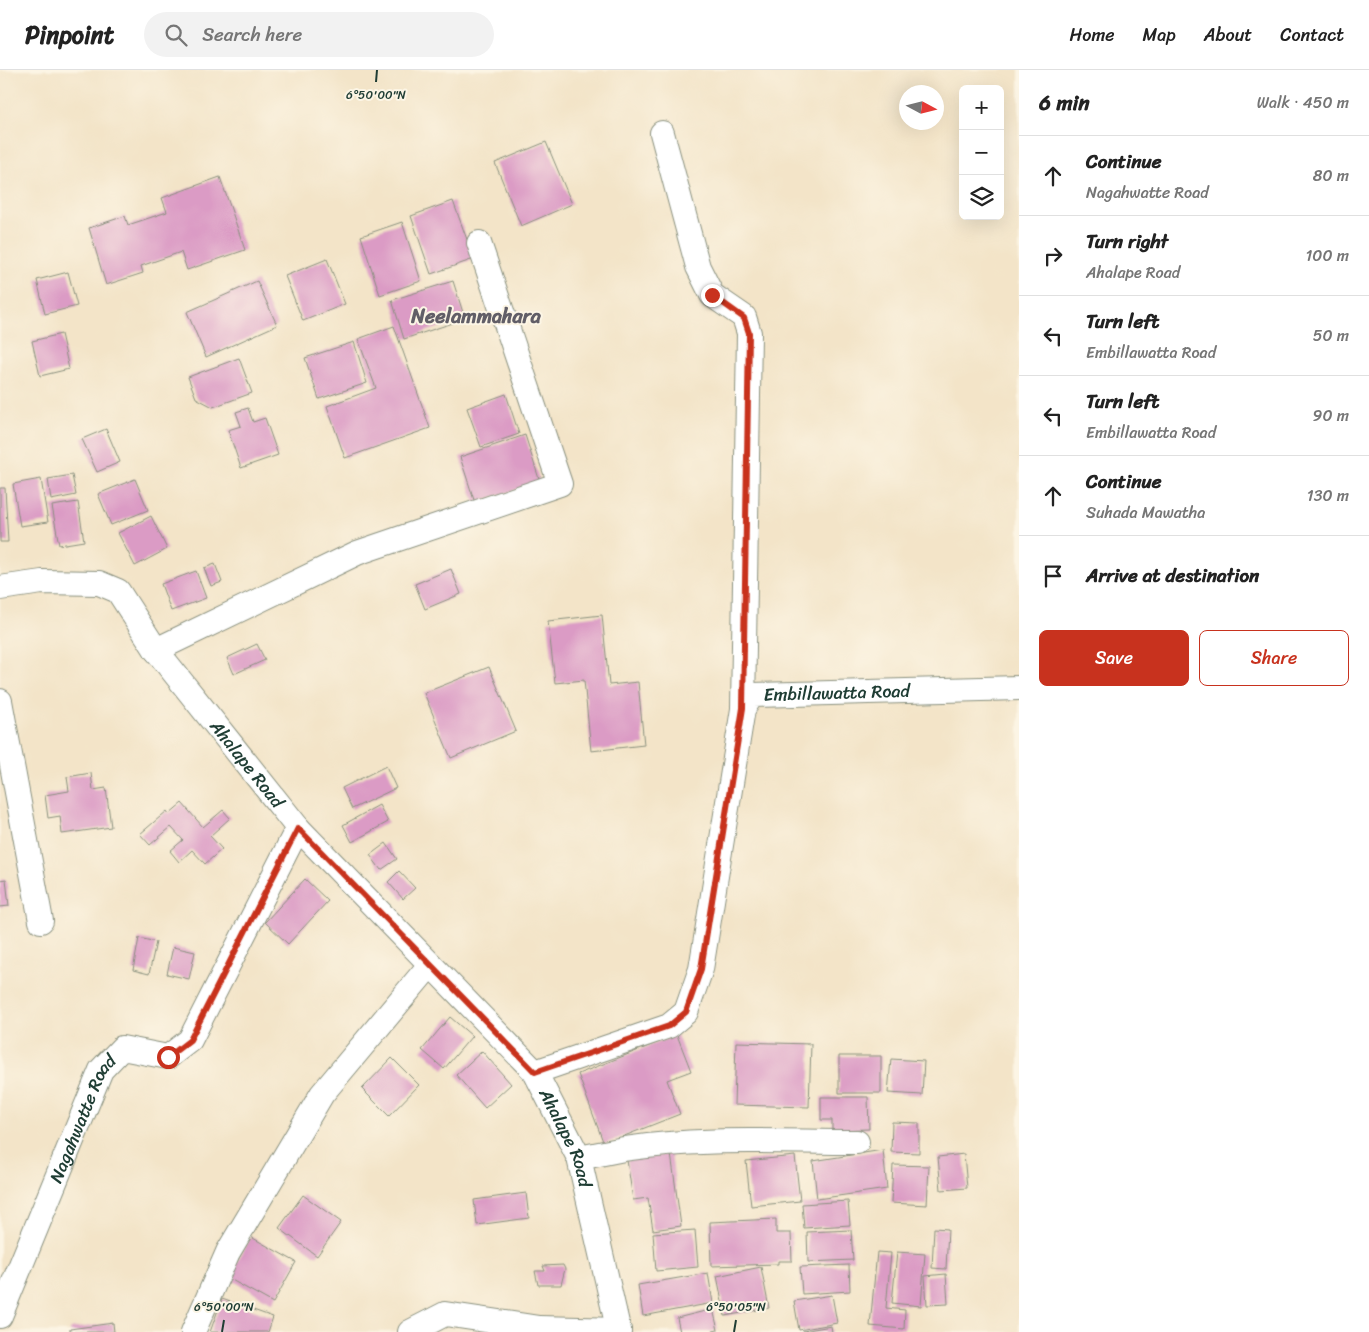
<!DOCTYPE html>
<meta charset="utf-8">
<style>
:root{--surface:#fff;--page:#f2f2f2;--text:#222;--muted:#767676;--line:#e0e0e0;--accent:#c8321e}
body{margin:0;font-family:Sriracha,sans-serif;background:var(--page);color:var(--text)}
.controls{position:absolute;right:15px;top:15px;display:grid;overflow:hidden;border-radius:8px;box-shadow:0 5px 20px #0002}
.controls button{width:45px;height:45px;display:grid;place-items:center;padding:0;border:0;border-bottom:1px solid var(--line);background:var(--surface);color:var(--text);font:25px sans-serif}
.compass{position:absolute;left:899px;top:15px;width:45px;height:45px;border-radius:50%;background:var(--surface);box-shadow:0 5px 20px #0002;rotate:97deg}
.stop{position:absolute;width:15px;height:15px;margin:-11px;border:4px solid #c8321e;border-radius:50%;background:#fff}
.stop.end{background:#c8321e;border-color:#fff;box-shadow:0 1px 5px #0008}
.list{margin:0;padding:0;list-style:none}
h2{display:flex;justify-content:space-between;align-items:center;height:65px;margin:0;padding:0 20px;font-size:21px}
h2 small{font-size:16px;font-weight:400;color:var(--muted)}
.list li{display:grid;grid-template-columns:32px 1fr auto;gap:15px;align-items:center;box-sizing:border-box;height:80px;padding:0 20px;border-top:1px solid var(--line)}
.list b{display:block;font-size:19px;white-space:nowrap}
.list p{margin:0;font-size:16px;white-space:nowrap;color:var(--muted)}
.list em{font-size:16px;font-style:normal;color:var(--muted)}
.actions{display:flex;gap:10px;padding:15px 20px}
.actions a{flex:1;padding:11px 0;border:1px solid var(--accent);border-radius:8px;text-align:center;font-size:18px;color:var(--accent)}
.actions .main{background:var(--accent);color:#fff}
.icon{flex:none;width:28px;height:28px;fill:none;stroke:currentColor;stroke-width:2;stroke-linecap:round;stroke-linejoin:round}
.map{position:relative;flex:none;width:1019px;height:1262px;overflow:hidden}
header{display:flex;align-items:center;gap:30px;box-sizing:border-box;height:70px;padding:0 25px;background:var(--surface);border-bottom:1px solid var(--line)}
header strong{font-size:24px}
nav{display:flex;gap:28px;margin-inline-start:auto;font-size:18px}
.search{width:350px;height:45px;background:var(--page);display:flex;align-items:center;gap:12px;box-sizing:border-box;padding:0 18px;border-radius:28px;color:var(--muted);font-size:19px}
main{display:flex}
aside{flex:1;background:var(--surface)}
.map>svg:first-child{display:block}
</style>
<header>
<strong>Pinpoint</strong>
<div class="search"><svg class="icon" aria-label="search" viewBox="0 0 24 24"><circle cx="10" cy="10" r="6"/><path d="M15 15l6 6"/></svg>Search here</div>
<nav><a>Home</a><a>Map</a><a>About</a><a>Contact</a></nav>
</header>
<main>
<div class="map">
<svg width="1019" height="1262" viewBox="0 0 1019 1262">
<rect width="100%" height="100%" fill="#fcf5e5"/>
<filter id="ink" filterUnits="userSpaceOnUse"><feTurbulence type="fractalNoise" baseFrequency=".02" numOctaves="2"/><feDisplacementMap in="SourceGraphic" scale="10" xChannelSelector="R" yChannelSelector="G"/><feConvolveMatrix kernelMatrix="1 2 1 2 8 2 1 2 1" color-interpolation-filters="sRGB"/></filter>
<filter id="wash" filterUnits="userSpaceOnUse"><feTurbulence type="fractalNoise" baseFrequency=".0096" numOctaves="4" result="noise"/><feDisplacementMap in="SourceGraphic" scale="20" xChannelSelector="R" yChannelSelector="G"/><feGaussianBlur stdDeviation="1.12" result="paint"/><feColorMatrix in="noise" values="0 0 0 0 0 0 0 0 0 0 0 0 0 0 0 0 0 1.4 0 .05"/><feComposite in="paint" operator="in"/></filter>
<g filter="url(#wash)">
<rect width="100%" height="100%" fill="#f3e4c8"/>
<g id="blocks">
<path fill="#db9bc5" d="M546,72L572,134L521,156L495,93Z
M220,107L245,180L187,200L181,182L141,196L143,203L106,215L89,158L125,146L128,155L167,142L162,128Z
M453,131L474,189L431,204L411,146Z
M402,152L421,211L380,225L361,166Z
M327,189L345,234L303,251L285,206Z
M68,202L77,236L45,244L37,210Z
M257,211L277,255L206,287L187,242Z
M453,211L465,249L404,269L392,230Z
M394,256L430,358L345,388L327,336L376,318L358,269Z
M61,264L69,299L40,306L32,271Z
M354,272L367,313L319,329L305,288Z
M239,288L252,323L213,337L196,328L188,307Z
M506,324L519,364L481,377L467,338Z
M248,338L253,352L265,348L278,385L241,398L228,360L241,356L236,342Z
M106,359L120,392L97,402L82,369Z
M525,365L540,412L475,433L460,387Z
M72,405L76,425L51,430L48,409Z
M41,409L48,452L20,456L13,414Z
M135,409L148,440L111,455L98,424Z
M0,418H5L8,472H0Z
M78,432L84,471L59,475L52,436Z
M151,446L167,479L135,496L118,463Z
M215,494L222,512L211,516L204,498Z
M451,499L461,524L425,539L415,514Z
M196,501L206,528L171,541L161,514Z
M602,545L609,615L638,612L644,675L591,681L584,610L555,613L548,551Z
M257,574L265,590L234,604L227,588Z
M489,597L516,661L451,688L424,623Z
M386,696L396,718L352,739L342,718Z
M91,703L93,720L106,718L111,757L62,764L60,746L48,748L45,725L69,721L67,707Z
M182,733L203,757L223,740L230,748L210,766L222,779L205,794L192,780L179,792L170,781L183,770L171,757L150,775L140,764L167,741L169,744Z
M379,735L388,752L352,772L343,755Z
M386,773L397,789L381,800L370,785Z
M399,801L415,818L403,829L388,812Z
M6,809L9,836L0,837V810Z
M305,809L328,831L288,874L265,852Z
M139,868L156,872L149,904L133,900Z
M173,877L195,882L189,909L167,904Z
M450,947L472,966L444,999L422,980Z
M677,965L691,1001L667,1010L680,1044L604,1074L578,1004Z
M736,972L811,974L809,1037L734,1035Z
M482,981L511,1014L485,1038L456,1005Z
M839,986H881V1023H839Z
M392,988L419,1015L389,1046L362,1019Z
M891,989L924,991L922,1025L888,1023Z
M821,1027H868L869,1059L832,1060V1050H821Z
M892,1052L919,1053V1083L891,1082Z
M883,1080L887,1119L817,1129L813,1091Z
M671,1084L681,1156L653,1160L648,1128L633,1130L627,1090Z
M964,1084L967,1118L941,1120L938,1087Z
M795,1086L800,1131L751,1136L746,1091Z
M893,1095L929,1096L927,1135L891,1133Z
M526,1123L529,1148L477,1155L474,1130Z
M303,1125L341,1152L317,1186L279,1158Z
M848,1131L850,1155L804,1158L802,1134Z
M776,1149V1163H791L792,1191H778V1194L711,1196L710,1152Z
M934,1158L948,1159L946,1199L932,1198Z
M695,1160L698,1197L656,1201L653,1163Z
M851,1160L853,1190L808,1192L807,1162Z
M251,1167L296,1192L273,1233L228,1208Z
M877,1182L891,1183L886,1238L905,1240L904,1259L870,1256Z
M897,1182L925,1184L921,1236L892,1233Z
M563,1195L565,1199L561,1215H538L535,1201H545L543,1196Z
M849,1195L850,1221L802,1224L800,1197Z
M761,1197L769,1238L725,1246L717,1206Z
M708,1203L713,1233L643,1246L638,1215Z
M946,1204L948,1234L927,1235L925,1206Z
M832,1225L837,1253L799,1260L794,1231Z
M222,1229L273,1247L268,1262H210Z
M713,1239L718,1260L709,1262H680L677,1248Z
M113,1253L114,1262H70V1259Z
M831,1256L832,1262H803V1261Z"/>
</g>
</g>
<g filter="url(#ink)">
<use href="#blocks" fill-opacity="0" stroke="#89907e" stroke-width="1"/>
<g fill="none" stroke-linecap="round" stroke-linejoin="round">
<defs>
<g id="minor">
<path d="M662,63L698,197L712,225L744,247L749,263L743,639"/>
<path id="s1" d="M0,518L42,512L99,513L118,521L156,580L298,758L535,1002L579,1088L619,1262"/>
<path d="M156,580L357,483L560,414L479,173"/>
<path d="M0,631L41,851"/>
<path id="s2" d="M535,1002L669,956L686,942L701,899L743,639L752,625L1019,618"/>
<path d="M579,1088C594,1085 609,1082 624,1079C701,1067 780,1072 857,1072"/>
<path id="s3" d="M0,1246L101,1000L122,978L168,987L190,970L298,758"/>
<path d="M193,1262L228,1182L322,1024L430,895"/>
<path d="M410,1262L445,1244L539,1258L619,1260"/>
</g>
</defs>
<use href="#minor" stroke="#89907e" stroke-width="26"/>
<use href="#minor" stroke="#fff" stroke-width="24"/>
</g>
</g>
<g fill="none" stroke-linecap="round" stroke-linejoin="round" filter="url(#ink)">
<path stroke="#c8321e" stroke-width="6" d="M168,987L190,970L298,758L535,1002L669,956L686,942L701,899L743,638L749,263L744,248L712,225"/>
</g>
<path fill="none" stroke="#1f3d34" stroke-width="2" d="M376,12L377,0M222,1262L224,1250M734,1262L736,1250"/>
<g text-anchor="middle" stroke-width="4" stroke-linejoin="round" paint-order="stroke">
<g font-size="18" fill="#1f3d34" stroke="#fcf5e5">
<text dy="6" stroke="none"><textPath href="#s2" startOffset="574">Embillawatta Road</textPath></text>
<text dy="6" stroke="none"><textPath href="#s1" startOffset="336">Ahalape Road</textPath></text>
<text dy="6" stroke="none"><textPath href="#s3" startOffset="214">Nagahwatte Road</textPath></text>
<text dy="6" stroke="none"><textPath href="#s1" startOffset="831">Ahalape Road</textPath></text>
</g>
<g font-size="20" font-weight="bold" fill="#615e67" stroke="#fcf5e5">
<text x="476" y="253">Neelammahara</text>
</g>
</g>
<g font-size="12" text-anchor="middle" fill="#1f3d34" stroke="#fcf5e5" stroke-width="4" stroke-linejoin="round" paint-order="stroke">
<text x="376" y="29">6°50'00"N</text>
<text x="224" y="1241">6°50'00"N</text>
<text x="736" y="1241">6°50'05"N</text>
</g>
</svg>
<div class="controls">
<button>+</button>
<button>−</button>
<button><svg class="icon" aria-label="layers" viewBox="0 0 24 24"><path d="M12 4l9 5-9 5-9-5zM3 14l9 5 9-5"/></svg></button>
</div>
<svg class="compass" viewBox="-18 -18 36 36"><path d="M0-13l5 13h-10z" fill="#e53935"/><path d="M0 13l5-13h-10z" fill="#767676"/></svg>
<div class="stop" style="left:168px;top:987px"></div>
<div class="stop end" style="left:712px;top:225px"></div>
</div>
<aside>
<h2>6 min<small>Walk · 450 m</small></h2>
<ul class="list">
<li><svg class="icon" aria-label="ahead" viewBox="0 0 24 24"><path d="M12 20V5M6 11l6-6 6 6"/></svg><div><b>Continue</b><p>Nagahwatte Road</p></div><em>80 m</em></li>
<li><svg class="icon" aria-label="right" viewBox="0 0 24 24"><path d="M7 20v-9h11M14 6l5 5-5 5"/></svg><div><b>Turn right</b><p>Ahalape Road</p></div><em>100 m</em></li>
<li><svg class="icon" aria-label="left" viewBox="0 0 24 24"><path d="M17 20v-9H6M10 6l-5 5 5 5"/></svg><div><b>Turn left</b><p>Embillawatta Road</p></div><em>50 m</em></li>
<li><svg class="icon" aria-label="left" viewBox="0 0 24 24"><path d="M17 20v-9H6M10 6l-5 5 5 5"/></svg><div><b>Turn left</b><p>Embillawatta Road</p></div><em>90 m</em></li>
<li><svg class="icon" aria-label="ahead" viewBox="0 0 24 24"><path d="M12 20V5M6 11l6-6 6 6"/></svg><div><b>Continue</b><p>Suhada Mawatha</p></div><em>130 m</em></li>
<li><svg class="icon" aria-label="arrive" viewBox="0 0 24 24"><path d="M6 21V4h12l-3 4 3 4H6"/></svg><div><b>Arrive at destination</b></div></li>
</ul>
<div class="actions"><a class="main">Save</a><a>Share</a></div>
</aside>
</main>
